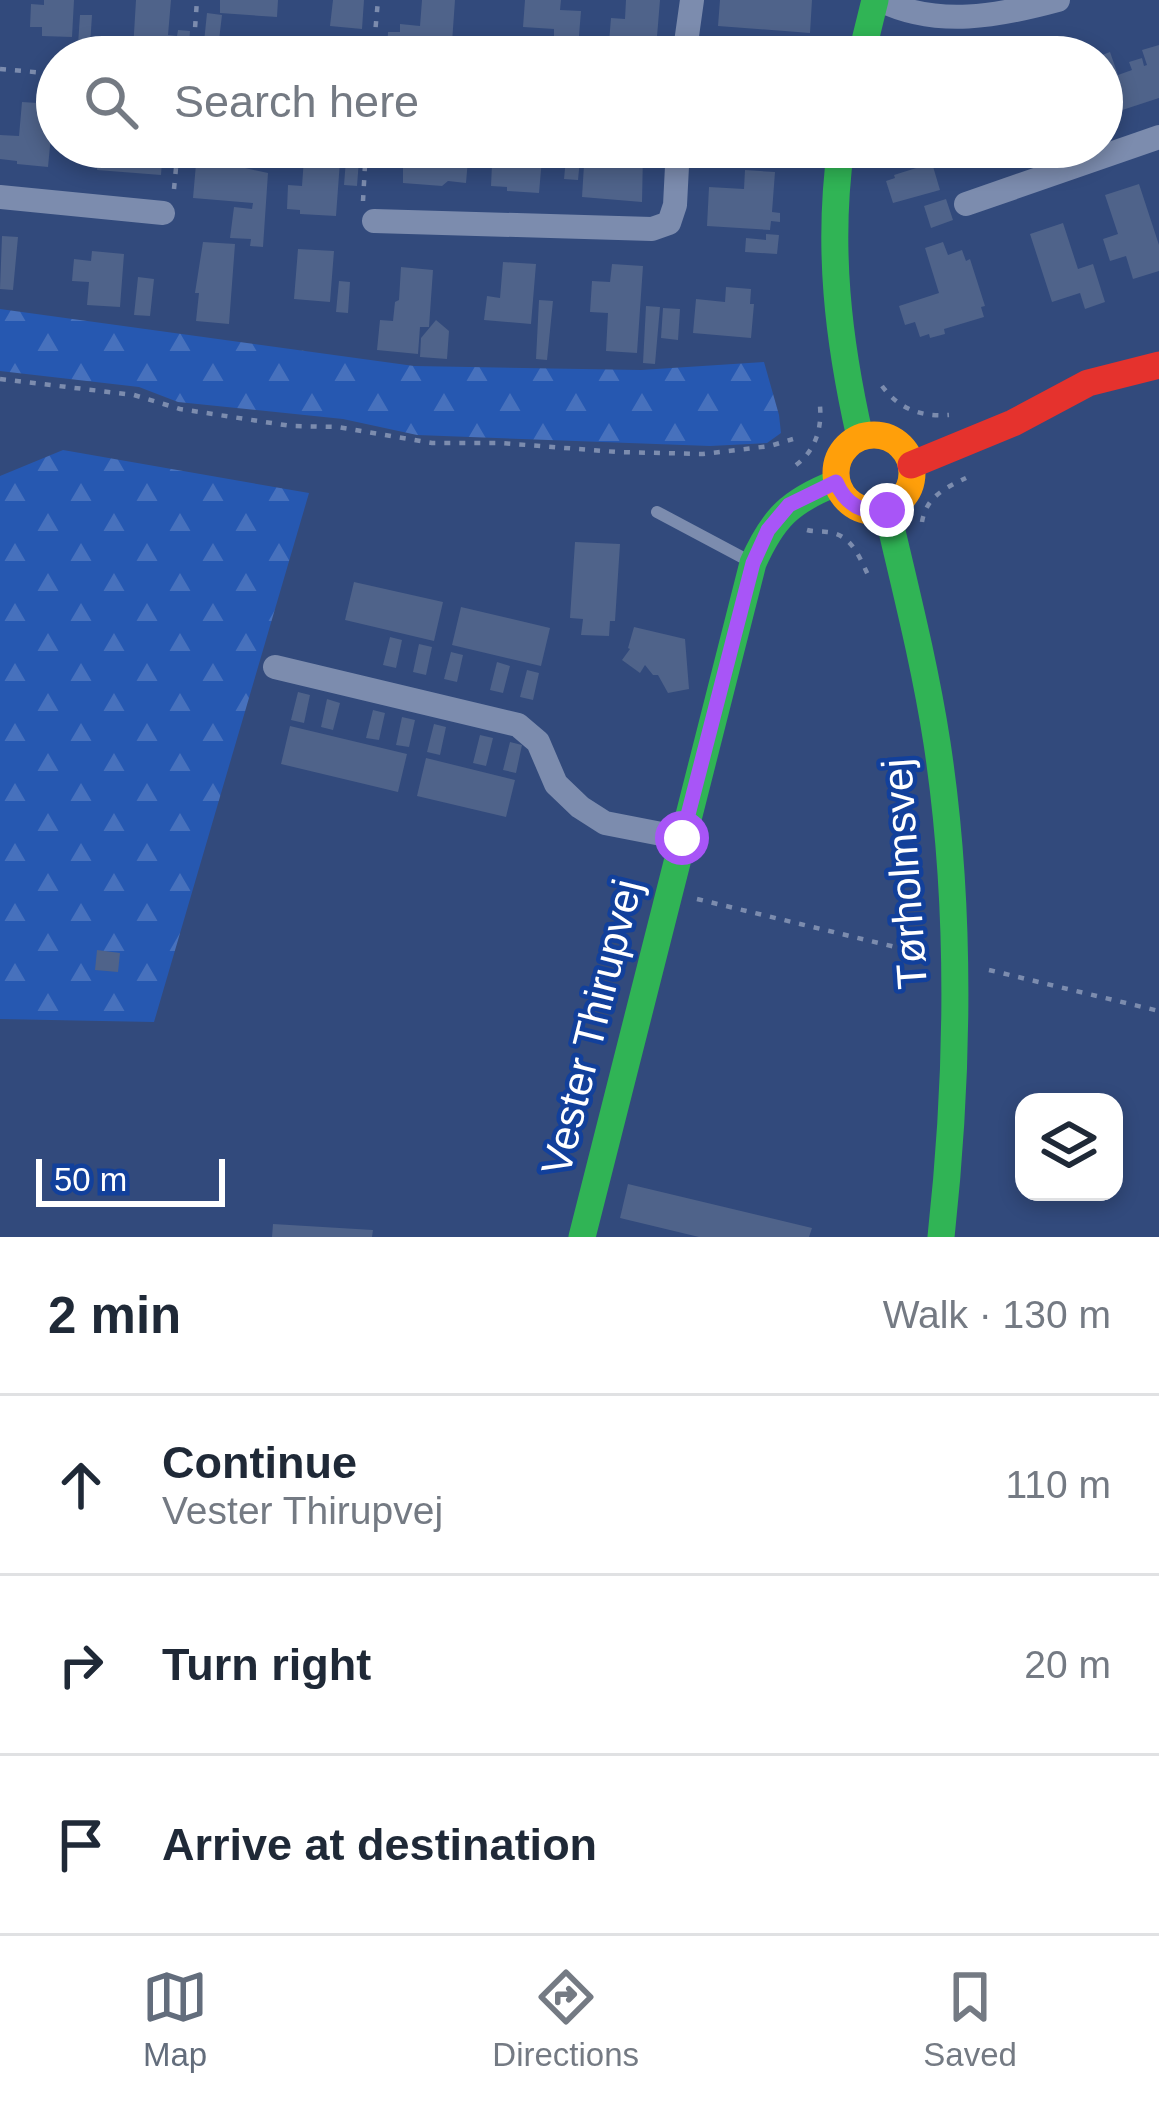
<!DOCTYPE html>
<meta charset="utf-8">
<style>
:root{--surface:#fff;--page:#f6f6f7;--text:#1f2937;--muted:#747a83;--line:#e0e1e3;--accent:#636d7c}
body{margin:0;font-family:Helvetica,sans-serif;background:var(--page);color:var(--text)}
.controls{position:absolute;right:36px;bottom:36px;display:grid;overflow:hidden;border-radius:24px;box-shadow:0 6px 18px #0003}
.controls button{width:108px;height:108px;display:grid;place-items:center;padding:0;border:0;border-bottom:3px solid var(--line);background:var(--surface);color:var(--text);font:60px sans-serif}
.scale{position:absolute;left:36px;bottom:30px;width:189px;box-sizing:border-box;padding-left:12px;border:6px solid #fff;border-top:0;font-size:33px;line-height:42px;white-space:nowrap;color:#fff;-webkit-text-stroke:9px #12409b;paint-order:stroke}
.stop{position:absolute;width:36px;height:36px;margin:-27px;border:9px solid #a855f7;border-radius:50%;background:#fff}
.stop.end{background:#a855f7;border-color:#fff;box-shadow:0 3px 12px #0008}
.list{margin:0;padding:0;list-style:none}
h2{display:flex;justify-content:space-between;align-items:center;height:156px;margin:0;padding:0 48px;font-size:51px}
h2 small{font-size:39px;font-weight:400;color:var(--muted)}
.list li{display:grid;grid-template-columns:78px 1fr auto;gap:36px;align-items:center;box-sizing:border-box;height:180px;padding:0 48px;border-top:3px solid var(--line)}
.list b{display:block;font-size:45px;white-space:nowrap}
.list p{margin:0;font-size:39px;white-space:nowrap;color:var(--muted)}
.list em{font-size:39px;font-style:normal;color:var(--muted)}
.icon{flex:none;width:66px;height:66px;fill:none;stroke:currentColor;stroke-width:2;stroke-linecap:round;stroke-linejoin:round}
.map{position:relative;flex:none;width:1159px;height:1237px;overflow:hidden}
.search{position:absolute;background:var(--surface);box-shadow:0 6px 18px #0003;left:36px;right:36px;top:36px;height:132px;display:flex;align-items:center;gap:30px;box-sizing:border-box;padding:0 42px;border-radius:66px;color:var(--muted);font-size:45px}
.sheet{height:696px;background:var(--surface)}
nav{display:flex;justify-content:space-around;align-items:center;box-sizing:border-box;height:168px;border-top:3px solid var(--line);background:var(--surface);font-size:33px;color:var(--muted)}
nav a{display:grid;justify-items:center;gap:6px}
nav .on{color:var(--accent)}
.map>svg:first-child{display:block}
</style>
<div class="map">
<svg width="1159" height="1237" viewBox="0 0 1159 1237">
<defs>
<pattern id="forest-firs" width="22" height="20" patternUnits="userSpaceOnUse" patternTransform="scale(3)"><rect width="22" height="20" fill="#2658b1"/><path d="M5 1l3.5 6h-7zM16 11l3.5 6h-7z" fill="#4771bd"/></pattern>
</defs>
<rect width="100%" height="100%" fill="#324a7c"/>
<path fill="url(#forest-firs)" d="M0,309L414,366L641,370L764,362L779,415L781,433L767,443L710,446L417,435L343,419L178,402L139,387L0,371Z
M63,450L309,493L154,1022L0,1019V476Z"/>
<path fill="#4f638a" d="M44,0H74L72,37L42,36V27H30L31,4L44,5Z
M136,0H171L168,35L177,36L178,30L190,31L188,57H176V52L133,50Z
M220,0H278L277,17L220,13Z
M333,0H364L362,29L330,26Z
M422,0H455L451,57H434V51L405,47L404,56L393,55L387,49L388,32H400V24L420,26Z
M525,0H561L560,10L581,11L578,48L564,47L563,53L554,52V29L523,27Z
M626,0H660L656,49L623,46L624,43L609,42L611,18L625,19Z
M720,0H812L810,33L718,26Z
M207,13L222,15L219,40L231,41L229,55L213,54L215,43L204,42Z
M80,15H92L90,46L78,45Z
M1159,45V98L1104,116L1102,55L1110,52L1118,75L1132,70L1129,62L1142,58L1144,66L1147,65L1142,50Z
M22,102L54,104L48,167L17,164V161L0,159V135L19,136Z
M99,147H163L161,175L97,170Z
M347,147H360L357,186L344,185Z
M449,147L469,148L466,183L448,181L442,186L403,183V152L448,154Z
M510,147H543L539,193L507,191V187L491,186L492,164L509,165Z
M930,147H982V148L936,164Z
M567,148L581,149L578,180L564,179Z
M615,151L643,154L642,202L582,197L584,165L614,168Z
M223,152L246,154L245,168L268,173L263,247L250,246L251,239L230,238L234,207L252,209L253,203L193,198L196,164L222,166Z
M304,158L340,161L336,216L300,214V210L287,209L288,185L302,186Z
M932,163L940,190L893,203L886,181L895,178L894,175Z
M745,170L775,172L772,212L780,213V222L771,221L770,230L707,226L709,187L744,189Z
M1139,184L1159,245V271L1133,279L1126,256L1110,261L1103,239L1118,234L1105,195Z
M946,199L953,220L931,228L924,206Z
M1063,223L1078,269L1093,264L1105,302L1085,309L1080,293L1052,302L1030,234Z
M766,234L779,235L777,254L745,252L746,238L766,240Z
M2,236L18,237L13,290L0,289Z
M203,242L235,244L229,324L196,321L199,293H195Z
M943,242L948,255L962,250L966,261L970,259L985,306L981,307L984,317L944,329L945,334L930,338L929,334L920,337L915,322L905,325L899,306L939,293L925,248Z
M298,249L334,251L330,302L294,299Z
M92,251L124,254L120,307L87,305L89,282L72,281L74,259L91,261Z
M503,262L536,264L531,324L484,320L487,296L500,298Z
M612,264L643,266L637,353L606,351L608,313L590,312L592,281L610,282Z
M401,267L433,270L429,327H420L418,354L377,350L380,320L393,321L395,302L399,300Z
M138,277L154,279L150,316L134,315Z
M339,281L350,282L348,313L336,312Z
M726,287L751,289L750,304H754L751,338L693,333L696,299L725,302Z
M539,300L553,301L547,360L536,359Z
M646,306L660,307L655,364L643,363Z
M663,308L680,309L678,340L661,338Z
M436,320L449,331L447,359L420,357L421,338Z
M575,542L620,544L615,621H610L609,636L581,635L583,619L570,618Z
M354,582L443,602L434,641L345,620Z
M461,607L550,628L541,666L452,645Z
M634,627L685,639L689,689L668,693L658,675H653L645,665L640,673L622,660L630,649L628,648Z
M390,637L402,640L396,668L383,665Z
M419,644L432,647L426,675L413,672Z
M451,652L463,655L457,682L444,679Z
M497,662L510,666L503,693L490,690Z
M527,670L539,673L533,700L520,697Z
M298,692L310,695L304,723L291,720Z
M327,699L340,703L333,730L321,727Z
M373,710L385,713L379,740L366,738Z
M402,717L415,720L409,747L396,745Z
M434,724L446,727L440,755L427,752Z
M290,726L407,754L398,792L281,764Z
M480,735L493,738L486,766L473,763Z
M510,742L522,745L516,773L503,770Z
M426,758L515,780L506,817L417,796Z
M97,950L120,953L118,972L95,970Z
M628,1184L812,1228L809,1237H699L620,1218Z
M273,1224L373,1230L372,1237H272Z"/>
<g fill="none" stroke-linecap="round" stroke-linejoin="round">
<path stroke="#7c8cae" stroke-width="4.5" stroke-dasharray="6 9" stroke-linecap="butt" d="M193,57L197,0
M373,57L378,0
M0,69L57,74
M174,189L178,147
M363,201L366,147
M0,379L134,395L180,409L291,426L338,427L432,443H501L617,452L703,454L770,446L793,439
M882,386C899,409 921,417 949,415
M796,465C815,451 822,429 820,406
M922,522C926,497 945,488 966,478
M807,530C814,532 821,531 827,532C851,534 859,556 868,575
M697,899L920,953
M989,970L1159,1011"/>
<path stroke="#7c8cae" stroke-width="12" d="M657,512L751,562"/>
<path stroke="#7c8cae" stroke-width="24" d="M880,0C937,28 999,16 1058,0
M684,57L692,0
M0,197L163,213
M966,204L1159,137
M374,221L652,229L669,223L675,205L678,147
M275,667L518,725L538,742L556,784L580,807L605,823L682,838"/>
<path stroke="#30b455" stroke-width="27" d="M861,57L875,0
M841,147C827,246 838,340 860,437
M887,510C905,587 925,665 937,743C962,908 959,1072 941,1237
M582,1237L753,563C773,518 790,501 836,483"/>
<path stroke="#ff9f0a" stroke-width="27" d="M836 473a38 38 0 1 1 76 0a38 38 0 1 1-76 0Z"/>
<path stroke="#e5322d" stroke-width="27" d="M911,465L1013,423L1088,383L1159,365"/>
</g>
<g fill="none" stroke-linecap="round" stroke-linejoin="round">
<path stroke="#a855f7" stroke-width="15" d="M682,838L753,563L768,530L789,505L836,482C846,505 862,514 887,510"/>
</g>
<g text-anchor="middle" stroke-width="9" stroke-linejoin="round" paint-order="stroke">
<g font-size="42" fill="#fff" stroke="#12409b">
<text transform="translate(904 874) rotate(-94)" y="15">Tørholmsvej</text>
<text transform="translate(591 1027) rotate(-76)" y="15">Vester Thirupvej</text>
</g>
</g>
</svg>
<div class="controls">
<button><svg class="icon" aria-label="layers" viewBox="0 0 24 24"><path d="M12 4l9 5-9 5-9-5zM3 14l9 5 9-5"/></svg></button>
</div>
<div class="scale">50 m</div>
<div class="stop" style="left:682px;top:838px"></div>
<div class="stop end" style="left:887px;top:510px"></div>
<div class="search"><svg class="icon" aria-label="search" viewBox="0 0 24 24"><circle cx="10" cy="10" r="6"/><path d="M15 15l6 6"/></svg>Search here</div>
</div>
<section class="sheet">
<h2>2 min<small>Walk · 130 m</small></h2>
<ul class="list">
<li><svg class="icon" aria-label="ahead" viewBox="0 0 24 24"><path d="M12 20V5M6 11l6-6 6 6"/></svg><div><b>Continue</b><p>Vester Thirupvej</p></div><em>110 m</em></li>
<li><svg class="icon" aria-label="right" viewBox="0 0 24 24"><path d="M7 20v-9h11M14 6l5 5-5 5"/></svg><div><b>Turn right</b></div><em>20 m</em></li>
<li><svg class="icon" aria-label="arrive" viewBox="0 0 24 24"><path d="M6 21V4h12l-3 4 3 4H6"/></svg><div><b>Arrive at destination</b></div></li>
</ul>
</section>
<nav>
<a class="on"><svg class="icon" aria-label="map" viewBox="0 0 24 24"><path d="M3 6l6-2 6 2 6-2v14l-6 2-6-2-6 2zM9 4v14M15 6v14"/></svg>Map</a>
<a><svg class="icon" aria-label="directions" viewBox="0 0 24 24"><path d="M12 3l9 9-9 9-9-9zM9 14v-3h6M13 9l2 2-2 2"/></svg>Directions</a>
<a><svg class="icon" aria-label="saved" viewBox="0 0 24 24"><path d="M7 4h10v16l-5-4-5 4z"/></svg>Saved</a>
</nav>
